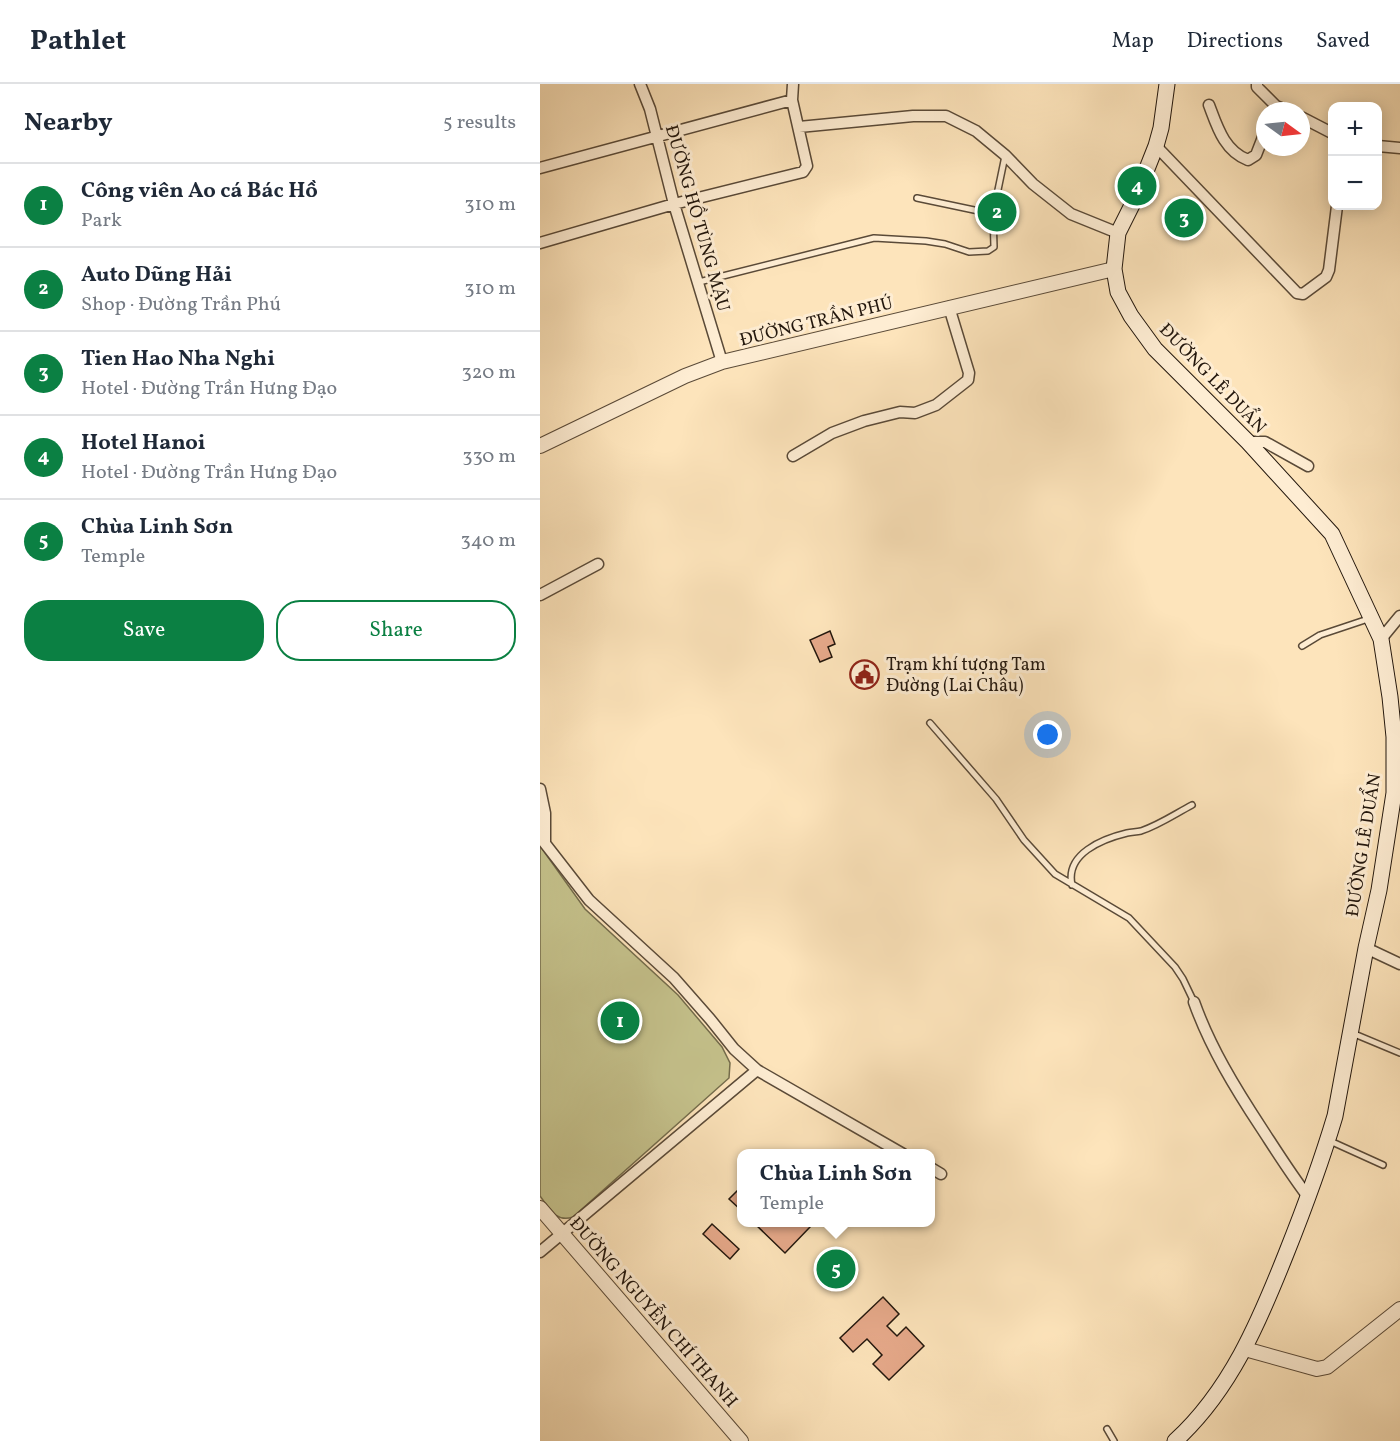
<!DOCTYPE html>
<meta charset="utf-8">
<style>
:root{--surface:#fff;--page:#f6f6f7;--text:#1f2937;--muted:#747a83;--line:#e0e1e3;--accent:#0b8043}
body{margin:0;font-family:Vollkorn,serif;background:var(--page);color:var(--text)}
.controls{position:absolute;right:18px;top:18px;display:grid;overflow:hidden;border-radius:12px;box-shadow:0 3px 15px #0003}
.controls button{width:54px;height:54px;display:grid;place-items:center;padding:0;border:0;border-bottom:2px solid var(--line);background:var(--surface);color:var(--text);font:30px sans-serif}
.compass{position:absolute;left:716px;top:18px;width:54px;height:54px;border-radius:50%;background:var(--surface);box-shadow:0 3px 15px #0003;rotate:105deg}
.you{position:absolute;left:508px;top:651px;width:21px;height:21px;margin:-15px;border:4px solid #fff;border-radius:50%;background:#1a73e8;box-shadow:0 0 0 9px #1a73e833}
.badge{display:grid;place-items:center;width:39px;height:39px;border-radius:50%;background:var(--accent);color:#fff;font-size:20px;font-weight:700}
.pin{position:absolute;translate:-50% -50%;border:3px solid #fff;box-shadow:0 2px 6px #0006}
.popup{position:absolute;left:197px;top:1065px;width:198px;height:78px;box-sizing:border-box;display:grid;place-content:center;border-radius:12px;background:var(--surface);filter:drop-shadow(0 2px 4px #0005);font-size:20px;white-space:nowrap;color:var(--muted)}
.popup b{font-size:22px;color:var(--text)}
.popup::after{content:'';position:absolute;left:50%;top:100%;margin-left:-12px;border:12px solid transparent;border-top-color:var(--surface)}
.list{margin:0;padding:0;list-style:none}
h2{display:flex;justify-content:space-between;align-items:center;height:78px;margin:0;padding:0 24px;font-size:26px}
h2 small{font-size:20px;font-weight:400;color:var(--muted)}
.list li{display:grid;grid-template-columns:39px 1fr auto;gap:18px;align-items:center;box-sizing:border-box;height:84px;padding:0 24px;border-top:2px solid var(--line)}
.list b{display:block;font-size:22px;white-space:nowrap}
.list p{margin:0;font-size:20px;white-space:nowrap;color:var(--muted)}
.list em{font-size:20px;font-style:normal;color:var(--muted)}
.actions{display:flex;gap:12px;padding:18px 24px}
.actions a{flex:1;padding:14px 0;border:2px solid var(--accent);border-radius:24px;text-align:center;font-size:21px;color:var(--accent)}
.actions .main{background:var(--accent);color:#fff}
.map{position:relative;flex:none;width:860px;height:1357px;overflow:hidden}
header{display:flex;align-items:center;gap:36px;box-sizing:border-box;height:84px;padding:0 30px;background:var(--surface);border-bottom:2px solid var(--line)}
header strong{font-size:28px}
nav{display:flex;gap:33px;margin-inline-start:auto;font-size:21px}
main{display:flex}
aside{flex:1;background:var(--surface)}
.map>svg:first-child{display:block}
</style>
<header>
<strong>Pathlet</strong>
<nav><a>Map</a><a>Directions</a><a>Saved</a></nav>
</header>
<main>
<aside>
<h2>Nearby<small>5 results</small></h2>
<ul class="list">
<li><span class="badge">1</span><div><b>Công viên Ao cá Bác Hồ</b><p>Park</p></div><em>310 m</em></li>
<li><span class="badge">2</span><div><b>Auto Dũng Hải</b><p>Shop · Đường Trần Phú</p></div><em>310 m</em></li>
<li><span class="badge">3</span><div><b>Tien Hao Nha Nghi</b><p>Hotel · Đường Trần Hưng Đạo</p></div><em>320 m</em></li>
<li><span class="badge">4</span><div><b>Hotel Hanoi</b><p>Hotel · Đường Trần Hưng Đạo</p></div><em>330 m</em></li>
<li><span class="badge">5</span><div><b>Chùa Linh Sơn</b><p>Temple</p></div><em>340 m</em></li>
</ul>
<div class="actions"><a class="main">Save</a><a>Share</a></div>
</aside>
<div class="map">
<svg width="860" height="1357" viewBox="0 0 860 1357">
<rect width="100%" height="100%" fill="#fde4bb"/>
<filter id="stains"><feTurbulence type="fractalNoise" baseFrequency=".00333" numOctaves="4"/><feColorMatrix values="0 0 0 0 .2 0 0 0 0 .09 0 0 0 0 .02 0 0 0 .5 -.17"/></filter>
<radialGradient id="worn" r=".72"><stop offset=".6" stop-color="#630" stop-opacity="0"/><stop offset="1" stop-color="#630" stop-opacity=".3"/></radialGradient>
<path fill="#c5c28c" stroke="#746c4c" stroke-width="1.5" d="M0,762L45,825L138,911L182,963L190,979L189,994L33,1133C16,1139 9,1124 0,1112Z"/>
<path fill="#e6a98a" stroke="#23170d" stroke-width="1.5" d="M290,547L295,560L288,563L292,573L280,578L270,556Z
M202,1102V1127L189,1115Z
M213,1138H265L270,1143L245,1169Z
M172,1140L199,1165L190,1175L163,1150Z
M343,1213L359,1230L347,1242L357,1252L366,1243L384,1262L349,1296L333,1280L342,1271L327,1255L313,1268L300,1254Z"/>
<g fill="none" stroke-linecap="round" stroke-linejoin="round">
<defs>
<path id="service" d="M377,114L453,130
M159,198L334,154L386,157L405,160L429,168L448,167L454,163L453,130L465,72
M762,562L780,551L828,535
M390,639L456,715L484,756L515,790L589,834L635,883L643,895L654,918
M532,801C525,770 562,755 587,749C592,748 596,748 601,747C619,741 635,730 652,721
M812,949L860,969
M790,1057L843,1081
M567,1345L574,1357"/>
<path id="minor" d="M100,0L110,25L134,120L182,278
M717,0V3L736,22L748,27
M669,21C677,42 684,67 708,76L716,71L725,48
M761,33L792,49
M259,43L373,32H406L436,47L465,71L493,100L531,130L578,149
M616,62L757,209L763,210L786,193L789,186L797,122
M838,62L860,64
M0,84L252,16
M0,159L134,120L263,88L267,82L252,16L253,0
M708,358H725L768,382
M253,372L292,349L324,337L360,328L375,329L396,321L428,296L429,289L409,223
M0,511L58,480
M841,555L860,532
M0,705L5,729V759
M0,753L49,816L134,894L170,935L194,965L217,986L363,1070
M826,864L860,880
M654,918C670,963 695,1004 722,1045C737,1068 752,1092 769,1114
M391,1084L401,1090
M0,1168L217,986"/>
<path id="tertiary" d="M0,362L145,292L182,278L574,185
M0,1124L201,1357
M705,1265L777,1285L787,1283L860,1225"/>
<path id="secondary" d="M627,0L621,44L616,62L595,115L578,149L574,185L578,208L591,232L615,265L708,358L792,450L841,555L850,613L854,653V709L839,806L826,864L795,1032C781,1079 764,1125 746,1170C719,1238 690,1307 635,1357"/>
</defs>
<use href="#service" stroke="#5a4a38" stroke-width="8"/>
<use href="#minor" stroke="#5a4a38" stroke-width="13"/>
<use href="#tertiary" stroke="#5a4a38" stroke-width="16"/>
<use href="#secondary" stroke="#23170d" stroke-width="17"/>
<use href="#service" stroke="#feedd3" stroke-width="5"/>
<use href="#minor" stroke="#feedd3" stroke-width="10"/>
<use href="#tertiary" stroke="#feedd3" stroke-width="14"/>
<use href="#secondary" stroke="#feedd3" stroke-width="15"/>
</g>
<defs>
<symbol id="civic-ring" viewBox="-11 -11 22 22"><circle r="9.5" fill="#feedd3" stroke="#8f2418" stroke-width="1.5"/><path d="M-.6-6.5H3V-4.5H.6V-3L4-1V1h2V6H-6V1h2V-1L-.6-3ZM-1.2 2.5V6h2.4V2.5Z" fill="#8f2418"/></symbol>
</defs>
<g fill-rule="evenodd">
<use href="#civic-ring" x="308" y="574" width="33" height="33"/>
</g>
<g text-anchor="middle" stroke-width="6" stroke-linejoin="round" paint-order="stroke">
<g font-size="18" fill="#23170d" stroke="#feedd3">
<text transform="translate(158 134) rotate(74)" y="6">ĐƯỜNG HỒ TÙNG MẬU</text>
<text transform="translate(276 237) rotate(-14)" y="6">ĐƯỜNG TRẦN PHÚ</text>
<text transform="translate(673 294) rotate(46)" y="6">ĐƯỜNG LÊ DUẨN</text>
<text transform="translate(823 761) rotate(-81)" y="6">ĐƯỜNG LÊ DUẨN</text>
<text transform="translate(114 1228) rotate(49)" y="6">ĐƯỜNG NGUYỄN CHÍ THANH</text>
</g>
<g font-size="18" fill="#23170d" stroke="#feedd3" text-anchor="start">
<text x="346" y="586">Trạm khí tượng Tam<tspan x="346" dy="21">Đường (Lai Châu)</tspan></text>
</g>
</g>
<rect width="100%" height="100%" filter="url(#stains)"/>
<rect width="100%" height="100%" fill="url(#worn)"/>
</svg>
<div class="controls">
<button>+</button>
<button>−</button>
</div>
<svg class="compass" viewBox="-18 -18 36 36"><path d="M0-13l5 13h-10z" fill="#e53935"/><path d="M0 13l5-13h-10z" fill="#747a83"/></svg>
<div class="you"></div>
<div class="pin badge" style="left:80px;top:937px">1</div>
<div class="pin badge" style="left:457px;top:128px">2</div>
<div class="pin badge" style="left:644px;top:134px">3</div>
<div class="pin badge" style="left:597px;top:102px">4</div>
<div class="pin badge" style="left:296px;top:1185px">5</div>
<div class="popup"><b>Chùa Linh Sơn</b>Temple</div>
</div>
</main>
